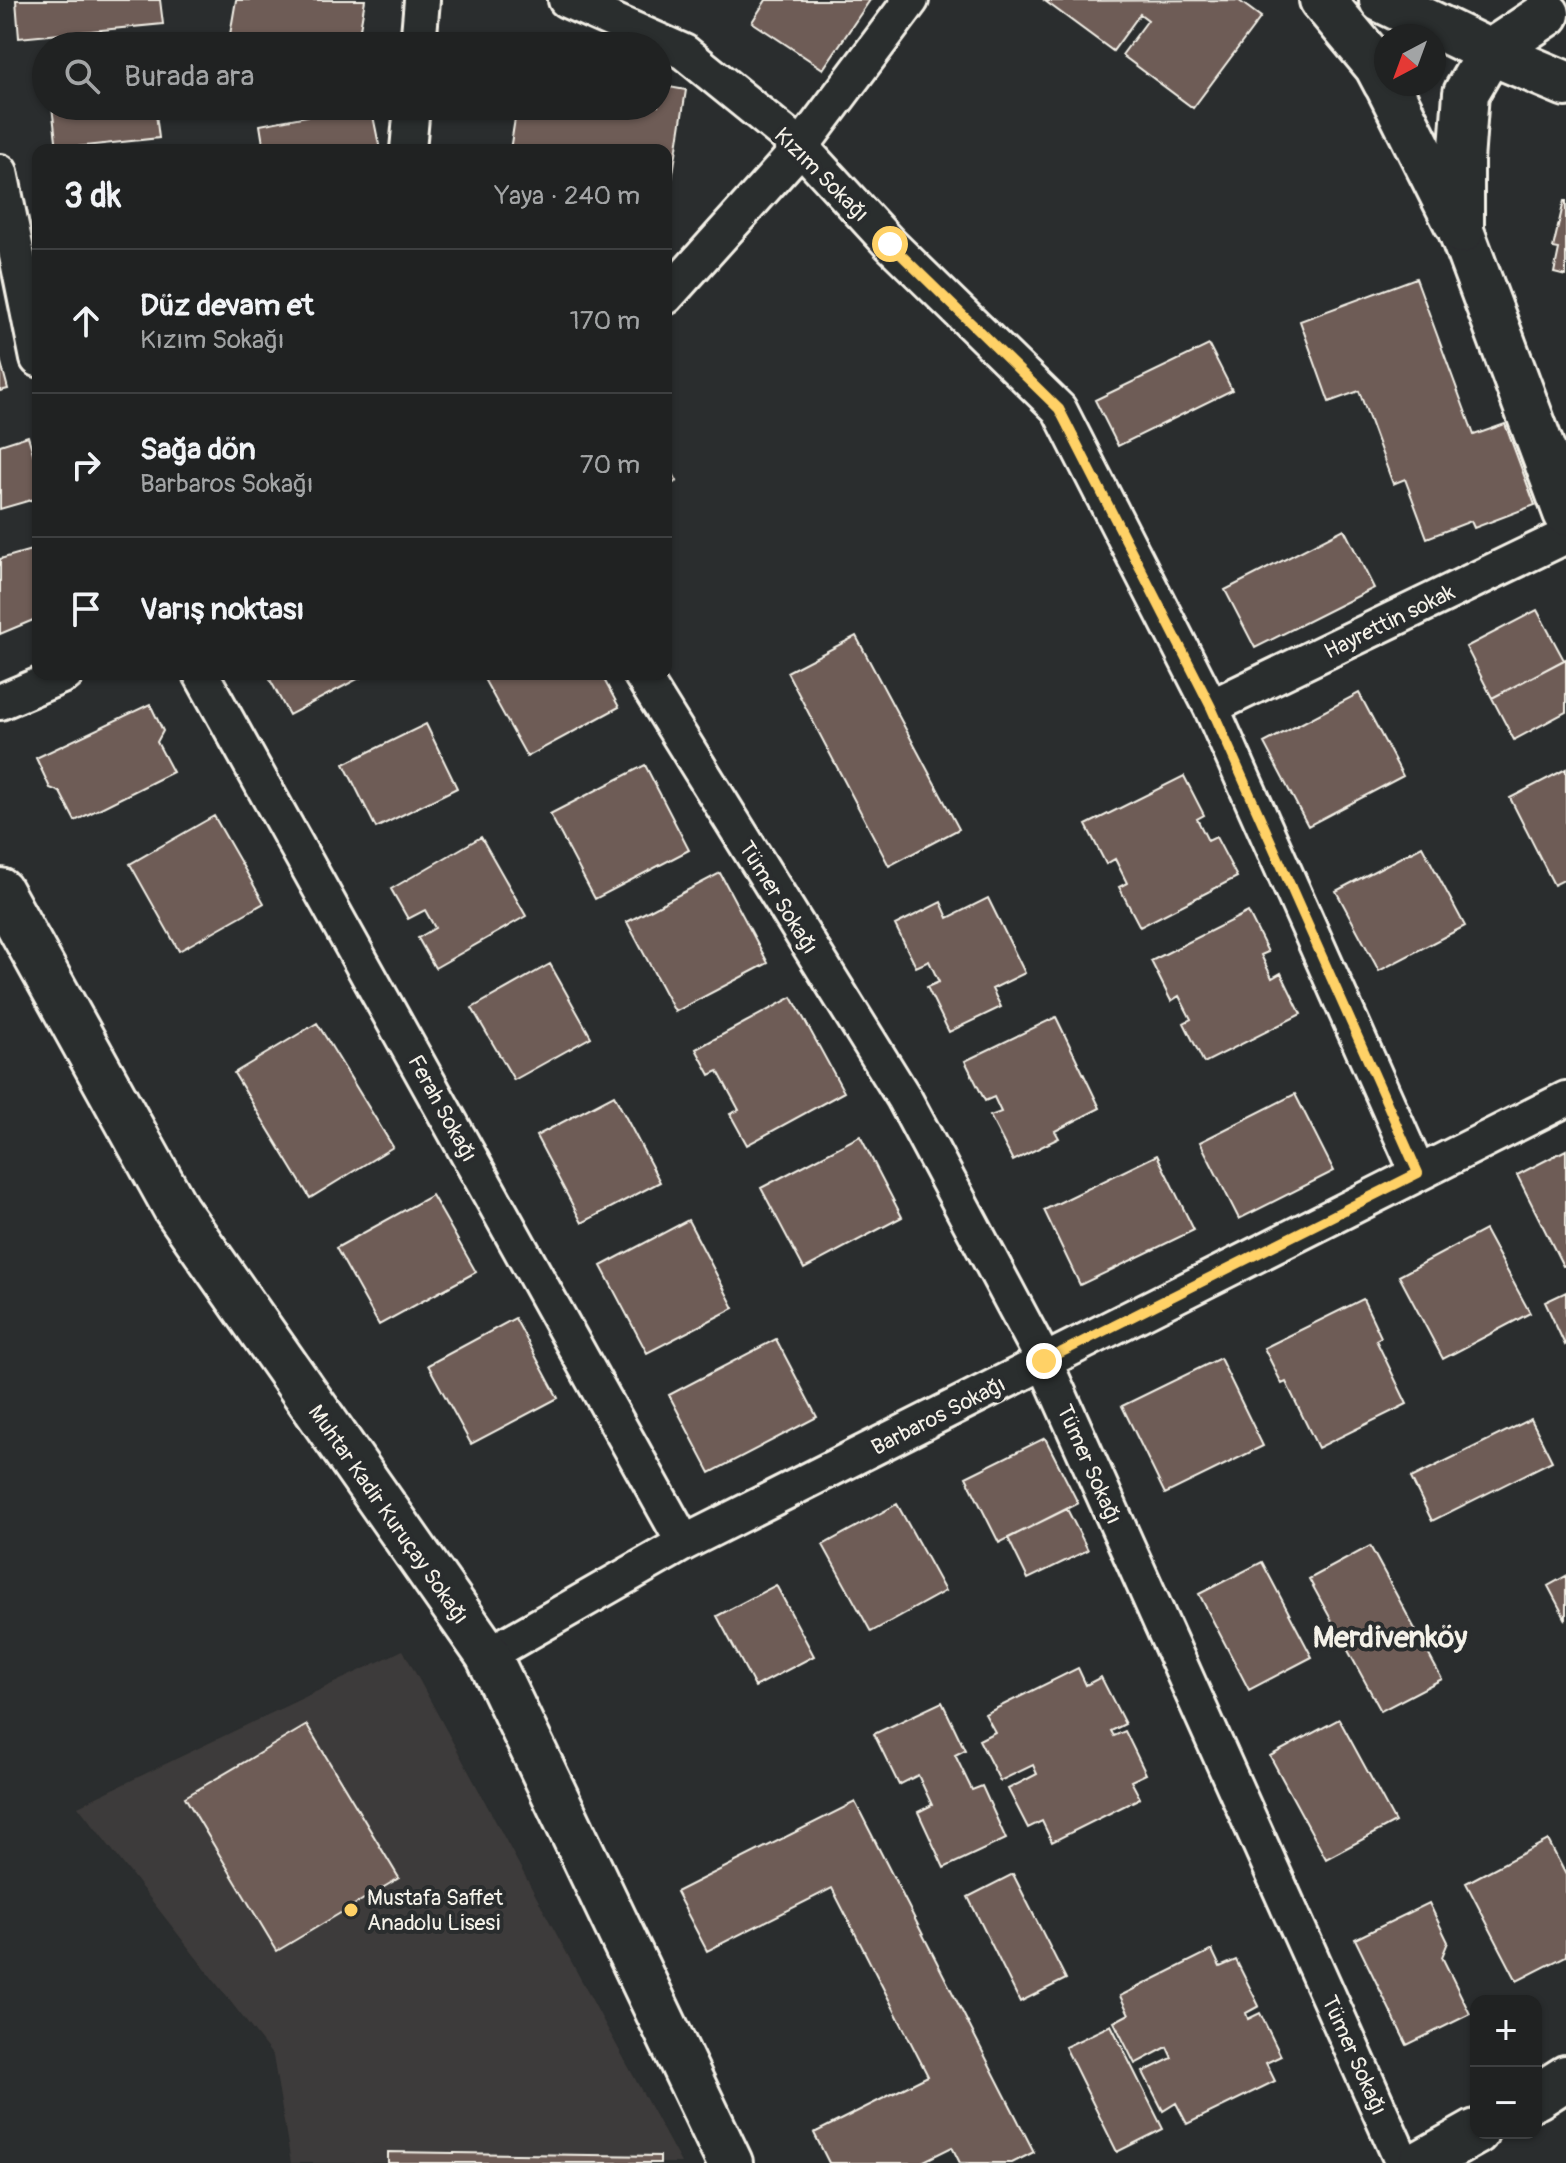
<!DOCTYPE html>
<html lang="tr">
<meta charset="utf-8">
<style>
:root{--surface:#202222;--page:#2d2f2f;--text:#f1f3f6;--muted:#a2a4a5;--line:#3d3f40}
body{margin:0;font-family:Pangolin,sans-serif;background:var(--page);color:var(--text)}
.controls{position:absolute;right:24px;bottom:24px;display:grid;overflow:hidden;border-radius:16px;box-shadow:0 2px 6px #0004}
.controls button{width:72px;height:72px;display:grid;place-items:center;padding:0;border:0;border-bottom:2px solid var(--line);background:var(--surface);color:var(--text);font:40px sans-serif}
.compass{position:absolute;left:1374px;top:24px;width:72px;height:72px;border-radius:50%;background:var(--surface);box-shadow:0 2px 6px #0004;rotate:221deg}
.stop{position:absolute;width:24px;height:24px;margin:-18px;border:6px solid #ffd166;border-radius:50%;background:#fff}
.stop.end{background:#ffd166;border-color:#fff;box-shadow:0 2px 8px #0008}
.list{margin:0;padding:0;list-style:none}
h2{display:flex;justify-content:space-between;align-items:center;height:104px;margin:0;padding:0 32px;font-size:34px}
h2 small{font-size:26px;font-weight:400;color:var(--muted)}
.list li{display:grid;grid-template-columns:52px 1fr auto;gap:24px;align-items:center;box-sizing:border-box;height:144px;padding:0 32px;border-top:2px solid var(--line)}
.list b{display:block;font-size:30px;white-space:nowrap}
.list p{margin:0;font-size:26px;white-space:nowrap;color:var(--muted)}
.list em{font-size:26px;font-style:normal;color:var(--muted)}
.icon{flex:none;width:44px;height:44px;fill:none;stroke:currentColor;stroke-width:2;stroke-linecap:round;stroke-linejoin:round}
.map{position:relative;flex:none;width:1566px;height:2163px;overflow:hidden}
.search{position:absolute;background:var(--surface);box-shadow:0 2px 6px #0004;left:32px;top:32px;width:640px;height:88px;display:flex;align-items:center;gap:20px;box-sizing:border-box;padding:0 28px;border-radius:44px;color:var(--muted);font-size:30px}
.panel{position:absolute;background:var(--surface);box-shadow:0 2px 6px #0004;left:32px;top:144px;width:640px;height:536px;border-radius:16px}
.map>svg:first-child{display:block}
</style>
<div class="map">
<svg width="1566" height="2163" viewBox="0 0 1566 2163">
<rect width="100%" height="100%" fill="#2a2d2e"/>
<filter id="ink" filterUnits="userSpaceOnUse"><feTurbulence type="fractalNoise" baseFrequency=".0125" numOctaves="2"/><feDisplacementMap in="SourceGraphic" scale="16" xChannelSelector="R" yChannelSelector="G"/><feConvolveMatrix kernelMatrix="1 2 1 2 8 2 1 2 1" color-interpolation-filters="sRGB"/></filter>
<g filter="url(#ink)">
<path fill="#3e3b3a" d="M403,1650L599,2013L681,2163H291L273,2056L78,1806Z"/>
<path fill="#6e5c57" stroke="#f4f1e8" stroke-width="2" d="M16,0H160L163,24L19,38Z
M236,0H365L357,46H228Z
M766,0H870L823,69L752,22Z
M1238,0L1261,17L1193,108L1122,55L1148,20L1140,14L1113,51L1045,1Z
M658,85L686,90L666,218V150H510L517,106H658Z
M52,106H155L159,138L57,149Z
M359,106H371L380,150H264L260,125Z
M1564,201H1566V276L1554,273L1559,249L1553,248Z
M1416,278L1474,435L1505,424L1535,505L1474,528L1471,521L1427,538L1405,479L1393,484L1359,391L1329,402L1300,321Z
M1209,345L1232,390L1118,446L1095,400Z
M0,359L8,389L0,391Z
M28,436L38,470V498L0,509V445Z
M666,461L677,481L666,487Z
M1344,529L1374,588L1255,648L1225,590Z
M38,548V618L0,634V559Z
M1537,610L1564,660L1492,698L1466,647Z
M856,636L959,829L889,866L787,672Z
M1566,659V712L1514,740L1492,698Z
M267,674H367L289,715Z
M494,674H601L619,707L527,757L484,679Z
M1359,693L1403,776L1308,826L1264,743Z
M150,704L163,731L157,742L173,772L75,821L60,792L50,788L36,758Z
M426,724L457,788L376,828L344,764Z
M645,765L689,850L595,899L550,814Z
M1566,769V879L1554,885L1510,798Z
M1184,776L1204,815L1197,819L1208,841L1216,837L1237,877L1140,927L1119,887L1127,883L1115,859L1106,864L1086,825Z
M214,816L264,903L179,951L130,864Z
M481,837L526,916L435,968L418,938L435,928L425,910L408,919L391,889Z
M1422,846L1465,926L1379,971L1336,891Z
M720,873L768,963L675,1012L627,922Z
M988,898L1025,973L992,989L1001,1007L949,1032L927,987L939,982L929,961L916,967L895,925L941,902L948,918Z
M1248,912L1268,952L1261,955L1272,978L1281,973L1301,1014L1204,1063L1184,1023L1191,1019L1179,996L1171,1001L1151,961Z
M550,964L591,1037L514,1080L472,1008Z
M792,997L844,1092L747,1145L730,1114L739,1110L718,1071L710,1075L696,1049Z
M1056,1017L1100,1108L1055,1131L1059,1138L1013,1161L990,1116L1001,1112L994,1097L985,1101L965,1061Z
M317,1023L393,1147L310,1198L234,1073Z
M1295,1094L1334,1171L1239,1219L1200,1142Z
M614,1095L660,1182L582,1223L536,1136Z
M860,1136L902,1217L804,1269L761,1188Z
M1566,1150V1265L1563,1266L1517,1175Z
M1157,1155L1194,1230L1080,1285L1044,1210Z
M432,1195L476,1272L379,1325L336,1248Z
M688,1220L734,1308L647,1353L601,1266Z
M1485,1230L1530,1313L1443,1359L1399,1276Z
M1566,1292V1344L1565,1345L1545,1302Z
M1363,1299L1381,1337L1376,1340L1407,1404L1318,1448L1286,1382L1282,1384L1264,1348Z
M515,1318L558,1398L471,1444L428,1365Z
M776,1339L817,1417L710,1473L669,1395Z
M1220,1358L1263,1446L1165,1494L1122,1406Z
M1531,1419L1552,1461L1432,1521L1411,1478Z
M1045,1438L1078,1503L999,1543L966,1477Z
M897,1504L945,1591L871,1632L823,1545Z
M1067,1509L1088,1550L1028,1579L1008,1538Z
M1370,1546L1442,1679L1381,1711L1309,1579Z
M1262,1562L1312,1657L1249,1690L1199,1594Z
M1566,1576V1620L1548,1586Z
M776,1585L814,1656L755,1687L717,1616Z
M1078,1668L1086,1685L1101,1677L1125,1724L1111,1731L1114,1736L1125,1731L1146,1774L1131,1781L1140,1798L1052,1842L1042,1821L1028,1828L1008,1789L1037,1774L1033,1765L1000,1781L979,1740L995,1732L985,1714Z
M942,1702L965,1750L955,1755L972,1790L982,1786L1006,1839L944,1868L918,1812L932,1805L918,1775L899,1785L874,1734Z
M1339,1719L1395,1822L1326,1859L1270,1756Z
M307,1725L399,1878L277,1951L185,1797Z
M855,1802L1034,2152L1012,2163H960L952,2147L920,2163H829L814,2133L928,2076L832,1888L707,1951L676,1892Z
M1548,1840L1566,1875V1956L1517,1981L1466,1883Z
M1013,1874L1066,1979L1020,2002L968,1897Z
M1429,1903L1448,1942L1442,1957L1470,2014L1407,2045L1355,1939Z
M1212,1950L1220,1967L1236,1960L1259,2006L1246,2013L1248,2019L1260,2013L1281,2056L1266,2063L1275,2081L1187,2124L1176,2103L1163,2111L1143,2072L1172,2058L1167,2047L1135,2064L1114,2022L1129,2014L1120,1996Z
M1111,2025L1163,2129L1117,2152L1065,2047Z
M388,2152L660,2156V2163H388Z"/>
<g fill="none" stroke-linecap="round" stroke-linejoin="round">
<defs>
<path id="street" d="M566,0L684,52L801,147L890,244L1059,409L1211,707L1418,1173
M418,46L422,0
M408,150L412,106
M0,172L38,359
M666,297L801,147L911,0
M201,674L684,1543
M641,674L904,1098L1044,1361L1403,2163
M0,702L66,674
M1211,707L1566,536
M488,1655L684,1543L1566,1099"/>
<path id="secondary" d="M1461,231L1566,513
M0,891L176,1209L488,1655L730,2163
M1536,2097L1566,2078
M1421,2163L1476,2132"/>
<path id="primary" d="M1322,0L1377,66L1386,83
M1382,0L1490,52L1566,84
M1387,84L1456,222
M1461,231V161L1466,93L1490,52L1547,14"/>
</defs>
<use href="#street" stroke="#f4f1e8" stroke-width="40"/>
<use href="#secondary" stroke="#f4f1e8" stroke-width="50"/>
<use href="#primary" stroke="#f4f1e8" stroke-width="50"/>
<use href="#street" stroke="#2a2d2e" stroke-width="34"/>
<use href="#secondary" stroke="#2a2d2e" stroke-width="44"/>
<use href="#primary" stroke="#2a2d2e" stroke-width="44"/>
</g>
</g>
<g fill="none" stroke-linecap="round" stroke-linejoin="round" filter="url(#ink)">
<path stroke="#ffd166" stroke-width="10" d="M890,244L1059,409L1211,707L1418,1173L1044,1361"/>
</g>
<circle fill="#ffd166" stroke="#2a2d2e" stroke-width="3" cx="351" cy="1910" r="8"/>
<g text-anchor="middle" stroke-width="8" stroke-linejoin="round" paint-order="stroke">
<g font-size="22" fill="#f4f1e8" stroke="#2a2d2e">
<text transform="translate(822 174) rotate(45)" y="8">Kızım Sokağı</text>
<text transform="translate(1389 621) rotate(-26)" y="8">Hayrettin sokak</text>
<text transform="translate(779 897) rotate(58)" y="8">Tümer Sokağı</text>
<text transform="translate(443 1108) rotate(61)" y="8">Ferah Sokağı</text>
<text transform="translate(938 1415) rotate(-27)" y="8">Barbaros Sokağı</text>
<text transform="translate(1090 1464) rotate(66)" y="8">Tümer Sokağı</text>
<text transform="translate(389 1514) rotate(55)" y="8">Muhtar Kadir Kuruçay Sokağı</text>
<text transform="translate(1355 2055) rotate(66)" y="8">Tümer Sokağı</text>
</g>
<g font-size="22" fill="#f4f1e8" stroke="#2a2d2e" text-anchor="start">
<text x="367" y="1905">Mustafa Saffet<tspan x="367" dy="25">Anadolu Lisesi</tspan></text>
</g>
<g font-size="30" font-weight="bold" fill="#f4f1e8" stroke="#2a2d2e">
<text x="1390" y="1647">Merdivenköy</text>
</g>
</g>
</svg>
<div class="controls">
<button>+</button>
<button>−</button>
</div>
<svg class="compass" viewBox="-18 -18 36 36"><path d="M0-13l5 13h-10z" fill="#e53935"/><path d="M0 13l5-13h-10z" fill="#a2a4a5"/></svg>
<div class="stop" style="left:890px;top:244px"></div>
<div class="stop end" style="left:1044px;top:1361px"></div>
<div class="search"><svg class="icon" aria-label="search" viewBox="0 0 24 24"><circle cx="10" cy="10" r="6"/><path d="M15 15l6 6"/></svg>Burada ara</div>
<section class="panel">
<h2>3 dk<small>Yaya · 240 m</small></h2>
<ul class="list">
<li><svg class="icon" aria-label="ahead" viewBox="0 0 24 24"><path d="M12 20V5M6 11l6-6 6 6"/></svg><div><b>Düz devam et</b><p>Kızım Sokağı</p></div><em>170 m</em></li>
<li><svg class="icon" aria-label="right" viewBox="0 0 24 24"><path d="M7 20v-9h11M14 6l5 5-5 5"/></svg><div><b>Sağa dön</b><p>Barbaros Sokağı</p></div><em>70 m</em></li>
<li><svg class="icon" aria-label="arrive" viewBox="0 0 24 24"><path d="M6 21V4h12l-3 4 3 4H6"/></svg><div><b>Varış noktası</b></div></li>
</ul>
</section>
</div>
